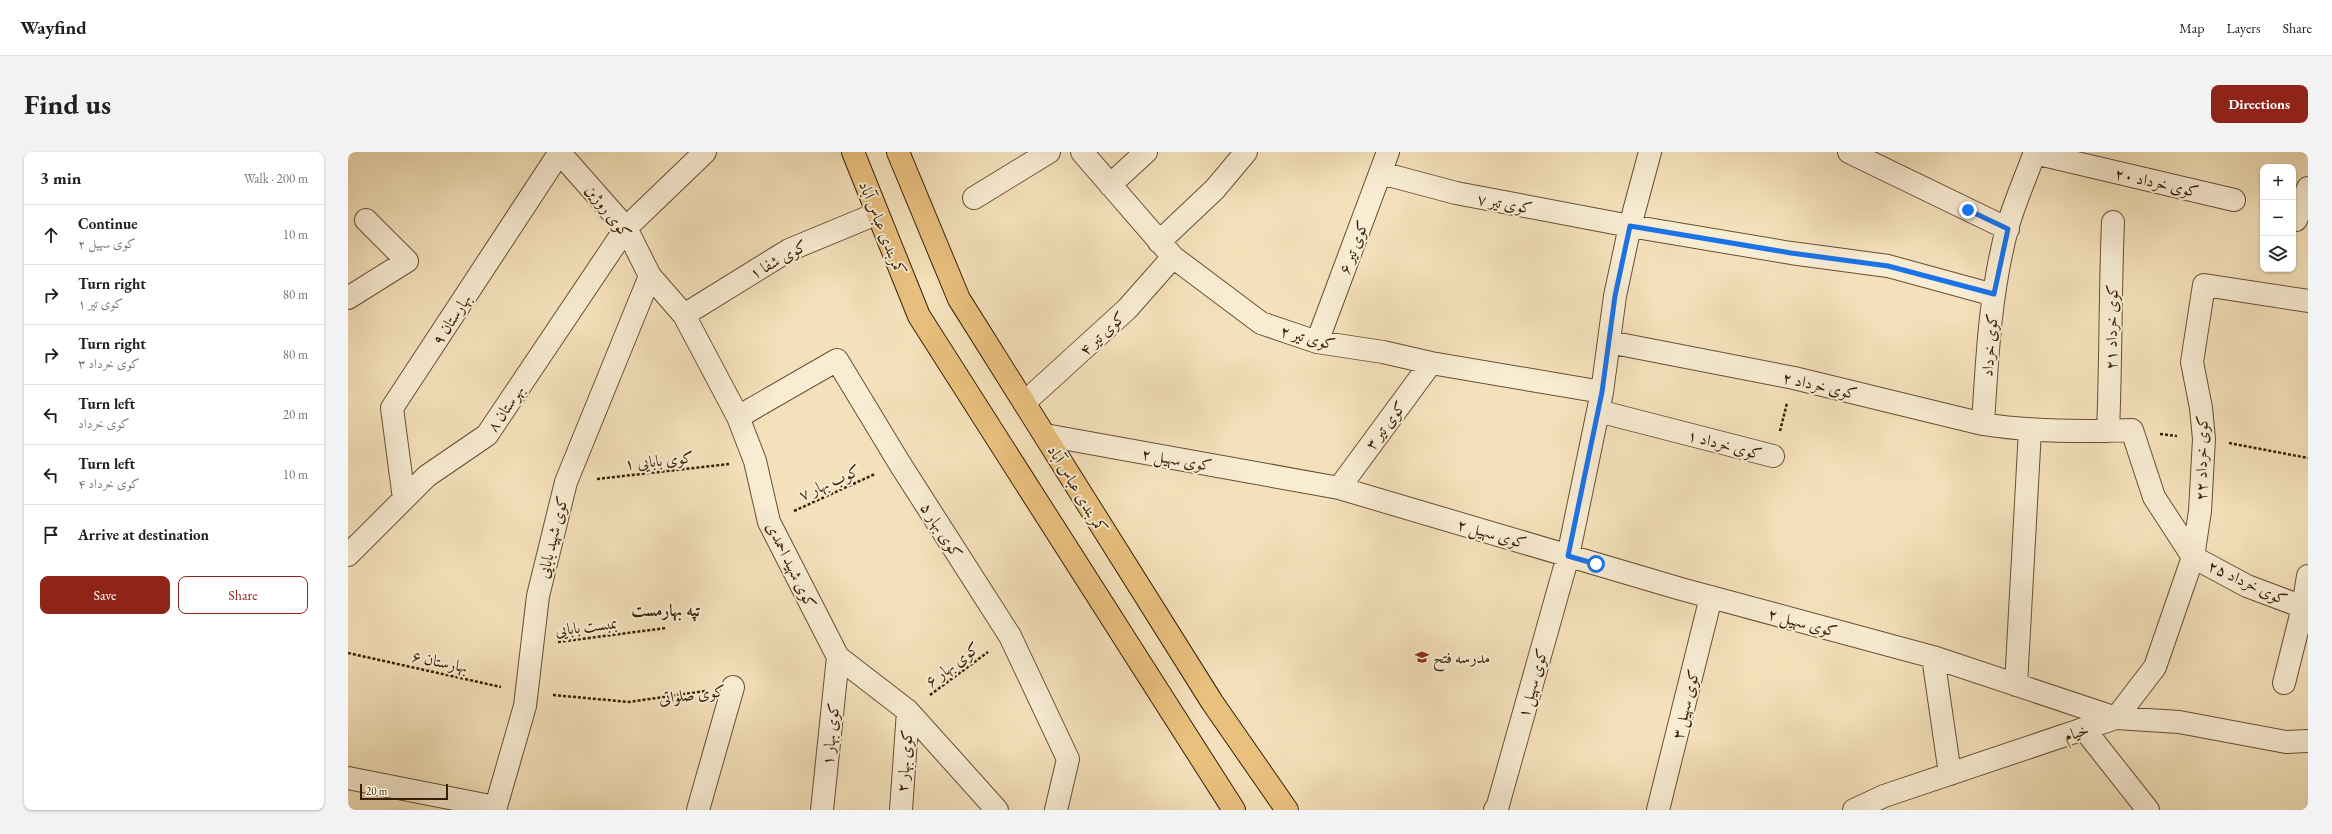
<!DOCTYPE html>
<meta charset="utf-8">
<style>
:root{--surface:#fff;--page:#f2f2f2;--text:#202124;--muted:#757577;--line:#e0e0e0;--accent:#8f2418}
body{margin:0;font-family:"EB Garamond",Amiri,serif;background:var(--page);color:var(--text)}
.controls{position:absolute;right:12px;top:12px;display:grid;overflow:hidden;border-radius:8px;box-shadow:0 1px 3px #0004}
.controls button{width:36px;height:36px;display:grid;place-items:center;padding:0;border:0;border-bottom:1px solid var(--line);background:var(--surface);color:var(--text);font:20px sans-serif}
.scale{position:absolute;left:12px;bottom:10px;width:88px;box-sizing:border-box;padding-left:4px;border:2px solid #372006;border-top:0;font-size:11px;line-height:14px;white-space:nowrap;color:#372006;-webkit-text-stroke:3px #f8ecd3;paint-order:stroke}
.stop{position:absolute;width:12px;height:12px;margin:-9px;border:3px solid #1a73e8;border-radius:50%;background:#fff}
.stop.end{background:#1a73e8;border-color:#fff;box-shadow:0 1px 4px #0008}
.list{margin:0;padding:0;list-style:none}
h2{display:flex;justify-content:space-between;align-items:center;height:52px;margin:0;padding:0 16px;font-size:17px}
h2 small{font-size:13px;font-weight:400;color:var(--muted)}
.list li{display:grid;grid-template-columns:26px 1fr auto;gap:12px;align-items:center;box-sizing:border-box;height:60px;padding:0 16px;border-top:1px solid var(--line)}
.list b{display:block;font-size:15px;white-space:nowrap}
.list p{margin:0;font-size:13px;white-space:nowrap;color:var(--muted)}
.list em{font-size:13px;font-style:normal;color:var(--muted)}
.actions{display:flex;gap:8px;padding:12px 16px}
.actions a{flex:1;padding:9px 0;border:1px solid var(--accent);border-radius:8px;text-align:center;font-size:14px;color:var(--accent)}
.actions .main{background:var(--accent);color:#fff}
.icon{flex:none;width:22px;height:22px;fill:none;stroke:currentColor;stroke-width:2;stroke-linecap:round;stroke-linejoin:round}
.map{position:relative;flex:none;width:1960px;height:658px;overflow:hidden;border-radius:8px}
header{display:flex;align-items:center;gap:24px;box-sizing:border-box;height:56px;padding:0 20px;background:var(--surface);border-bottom:1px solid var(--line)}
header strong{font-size:19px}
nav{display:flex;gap:22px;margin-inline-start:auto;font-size:14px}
.intro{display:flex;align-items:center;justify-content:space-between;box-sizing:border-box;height:96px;padding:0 24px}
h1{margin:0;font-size:28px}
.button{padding:10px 18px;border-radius:8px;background:var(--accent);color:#fff;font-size:14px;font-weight:700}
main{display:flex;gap:24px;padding:0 24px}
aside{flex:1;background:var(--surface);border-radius:8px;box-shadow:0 1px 3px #0004}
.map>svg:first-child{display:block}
</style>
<header>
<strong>Wayfind</strong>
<nav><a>Map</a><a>Layers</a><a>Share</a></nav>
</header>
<div class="intro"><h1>Find us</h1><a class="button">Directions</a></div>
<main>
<aside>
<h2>3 min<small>Walk · 200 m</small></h2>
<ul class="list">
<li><svg class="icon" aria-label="ahead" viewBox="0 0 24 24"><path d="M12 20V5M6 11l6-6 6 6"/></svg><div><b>Continue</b><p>کوی سهیل ۲</p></div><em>10 m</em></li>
<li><svg class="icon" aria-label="right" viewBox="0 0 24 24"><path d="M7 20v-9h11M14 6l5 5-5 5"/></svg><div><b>Turn right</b><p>کوی تیر ۱</p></div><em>80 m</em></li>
<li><svg class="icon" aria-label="right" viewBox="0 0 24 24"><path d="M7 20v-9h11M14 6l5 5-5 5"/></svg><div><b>Turn right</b><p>کوی خرداد ۳</p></div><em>80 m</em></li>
<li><svg class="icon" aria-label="left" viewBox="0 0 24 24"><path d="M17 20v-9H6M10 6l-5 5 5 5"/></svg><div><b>Turn left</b><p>کوی خرداد</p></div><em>20 m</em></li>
<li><svg class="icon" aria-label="left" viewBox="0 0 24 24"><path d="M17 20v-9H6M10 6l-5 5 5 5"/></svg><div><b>Turn left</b><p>کوی خرداد ۴</p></div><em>10 m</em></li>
<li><svg class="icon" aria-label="arrive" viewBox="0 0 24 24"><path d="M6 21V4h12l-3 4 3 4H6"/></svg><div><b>Arrive at destination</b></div></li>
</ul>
<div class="actions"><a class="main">Save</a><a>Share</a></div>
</aside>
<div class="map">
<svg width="1960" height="658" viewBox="0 0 1960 658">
<rect width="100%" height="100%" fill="#f4e1bb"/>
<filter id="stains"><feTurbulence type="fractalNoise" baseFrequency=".005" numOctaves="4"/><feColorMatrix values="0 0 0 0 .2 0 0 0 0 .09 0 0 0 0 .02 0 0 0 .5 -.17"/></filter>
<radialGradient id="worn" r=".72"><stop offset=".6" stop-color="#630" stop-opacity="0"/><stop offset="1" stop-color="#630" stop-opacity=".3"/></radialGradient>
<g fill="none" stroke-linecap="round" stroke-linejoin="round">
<defs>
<path id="minor" d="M211,0L278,76L302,124L336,163L390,265L407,309L421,370L490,505L560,559L649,658
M734,0L825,105L913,171L969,190L1035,200L1083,211L1254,240
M1501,0L1660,77
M1686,1L1886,48
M1033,21L1108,41L1282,74L1443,101L1540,114L1646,143
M762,33L798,0
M626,46L701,0
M1948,68L1960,36
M811,90L867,37L898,0
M0,146L59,109L18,68
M336,163L441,98L528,62
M969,190L1040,0
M1261,190L1446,226L1635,272C1684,280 1734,280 1784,278L1806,345L1845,405L1899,434L1955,455H1960
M677,250L779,157L825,105
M1250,259L1425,304
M390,265L489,208L552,312L662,484L720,607L708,658
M1635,272C1639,207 1642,141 1659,77C1666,51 1678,25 1687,0
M1760,279C1763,210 1762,140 1765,70
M697,283L991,336L1333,437L1585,505L1768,566L1807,515L1845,405L1852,359L1856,287L1853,256L1844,210L1856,133L1960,149
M991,336L1083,211
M56,347L44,256L212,0
M0,403L79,324L139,283L278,76L357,0
M1585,505L1602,622
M1936,531L1955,455L1960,424
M1668,533L1682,278
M1736,577L1800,658
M0,626L147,655
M147,658L177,554L190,444L218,330L302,124
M350,658L385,535
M474,658L490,505
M553,658L560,559
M1147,658L1150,653L1220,404L1254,240L1267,144L1282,74L1302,0
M1310,658L1363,445
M1506,658L1536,644L1768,566L1831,570L1938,590L1960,589"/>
<path id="major" d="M505,0L571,164L886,658
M550,0L611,147L864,550L939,658"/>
</defs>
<use href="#minor" stroke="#665033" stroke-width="24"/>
<use href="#major" stroke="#372006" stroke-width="24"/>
<path stroke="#372006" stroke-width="2.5" stroke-dasharray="3 2" stroke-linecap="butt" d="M1432,279L1439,251
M1812,282L1829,284
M1881,291L1960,306
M249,327L381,312
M446,359L527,322
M210,490L318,476
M0,501L153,535
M205,543L281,550L357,539
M582,543L640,500"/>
<use href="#minor" stroke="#f8ecd3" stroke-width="22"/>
<use href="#major" stroke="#eac07e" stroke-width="22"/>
</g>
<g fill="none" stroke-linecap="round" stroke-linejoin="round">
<path stroke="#1a73e8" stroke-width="5" d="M1248,412L1220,404L1254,240L1267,144L1282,74L1443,101L1540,114L1646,142L1660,77L1620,58"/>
</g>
<defs>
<symbol id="school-bare" viewBox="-9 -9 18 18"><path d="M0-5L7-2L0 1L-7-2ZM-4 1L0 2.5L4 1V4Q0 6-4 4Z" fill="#8f2418" stroke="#f8ecd3" stroke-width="2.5" paint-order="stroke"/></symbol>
</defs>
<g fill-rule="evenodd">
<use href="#school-bare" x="1064" y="495" width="20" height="20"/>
</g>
<g text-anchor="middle" stroke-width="4" stroke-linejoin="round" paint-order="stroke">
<g font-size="16" fill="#372006" stroke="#f8ecd3">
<text transform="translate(1809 30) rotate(13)" y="6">کوی خرداد ۲۰</text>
<text transform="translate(1157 51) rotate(10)" y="6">کوی تیر ۷</text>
<text transform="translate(261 59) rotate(52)" y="6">کوی روژین</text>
<text transform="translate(535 76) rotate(68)" y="6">کمربندی عباس آباد</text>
<text transform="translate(1005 95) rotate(-69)" y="6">کوی تیر ۶</text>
<text transform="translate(430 107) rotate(-29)" y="6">کوی شفا ۱</text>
<text transform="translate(103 167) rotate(-57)" y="6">بهارستان ۹</text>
<text transform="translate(1763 175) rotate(-89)" y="6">کوی خرداد ۲۱</text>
<text transform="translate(754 181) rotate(-43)" y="6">کوی تیر ۴</text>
<text transform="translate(960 185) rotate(15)" y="6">کوی تیر ۲</text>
<text transform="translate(1641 193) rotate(-85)" y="6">کوی خرداد</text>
<text transform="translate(1472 233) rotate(13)" y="6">کوی خرداد ۲</text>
<text transform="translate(157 256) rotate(-56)" y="6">بهرستان ۸</text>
<text transform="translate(1037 273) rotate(-53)" y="6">کوی تیر ۳</text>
<text transform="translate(1377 292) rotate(15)" y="6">کوی خرداد ۱</text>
<text transform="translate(1853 306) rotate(-89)" y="6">کوی خرداد ۲۲</text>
<text transform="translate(829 307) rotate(10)" y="6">کوی سهیل ۲</text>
<text transform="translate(311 308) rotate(-6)" y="6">کوی بابایی ۱</text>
<text transform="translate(481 330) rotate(-24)" y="6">کوب بهار ۷</text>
<text transform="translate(730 337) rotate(59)" y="6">کمربندی عباس آباد</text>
<text transform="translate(594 378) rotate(57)" y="6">کوی بهار ۵</text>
<text transform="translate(1144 381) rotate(16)" y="6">کوی سهیل ۲</text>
<text transform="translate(204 385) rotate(-76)" y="6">کوی شهید بابایی</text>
<text transform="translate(444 413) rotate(64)" y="6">کوی شهید احمدی</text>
<text transform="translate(1900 430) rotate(25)" y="6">کوی خرداد ۲۵</text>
<text transform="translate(1455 470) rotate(15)" y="6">کوی سهیل ۲</text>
<text transform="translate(238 474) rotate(-7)" y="6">بمبست بابایی</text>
<text transform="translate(92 509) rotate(12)" y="6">بهارستان ۶</text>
<text transform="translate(604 512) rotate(-37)" y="6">کوی بهار ۶</text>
<text transform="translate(1184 531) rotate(-74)" y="6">کوی سهیل ۱</text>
<text transform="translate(344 542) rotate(-7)" y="6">کوی صلواتی</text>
<text transform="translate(1337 552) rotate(-76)" y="6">کوی سهیل ۳</text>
<text transform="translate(1728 580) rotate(-18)" y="6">خیام</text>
<text transform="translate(482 582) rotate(-84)" y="6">کوی بهار ۱</text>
<text transform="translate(556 609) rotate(-85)" y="6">کوی بهار ۲</text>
</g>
<g font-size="16" fill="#372006" stroke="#f8ecd3" text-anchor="start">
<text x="1085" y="511">مدرسه فتح</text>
</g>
<g font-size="17" font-weight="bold" fill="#372006" stroke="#f8ecd3">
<text x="318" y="464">تپه بهارمست</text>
</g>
</g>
<rect width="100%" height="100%" filter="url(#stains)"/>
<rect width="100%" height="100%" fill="url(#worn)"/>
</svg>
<div class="controls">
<button>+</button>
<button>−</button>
<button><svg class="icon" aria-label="layers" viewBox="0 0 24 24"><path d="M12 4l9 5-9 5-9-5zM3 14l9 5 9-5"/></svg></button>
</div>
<div class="scale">20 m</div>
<div class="stop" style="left:1248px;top:412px"></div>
<div class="stop end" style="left:1620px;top:58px"></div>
</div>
</main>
